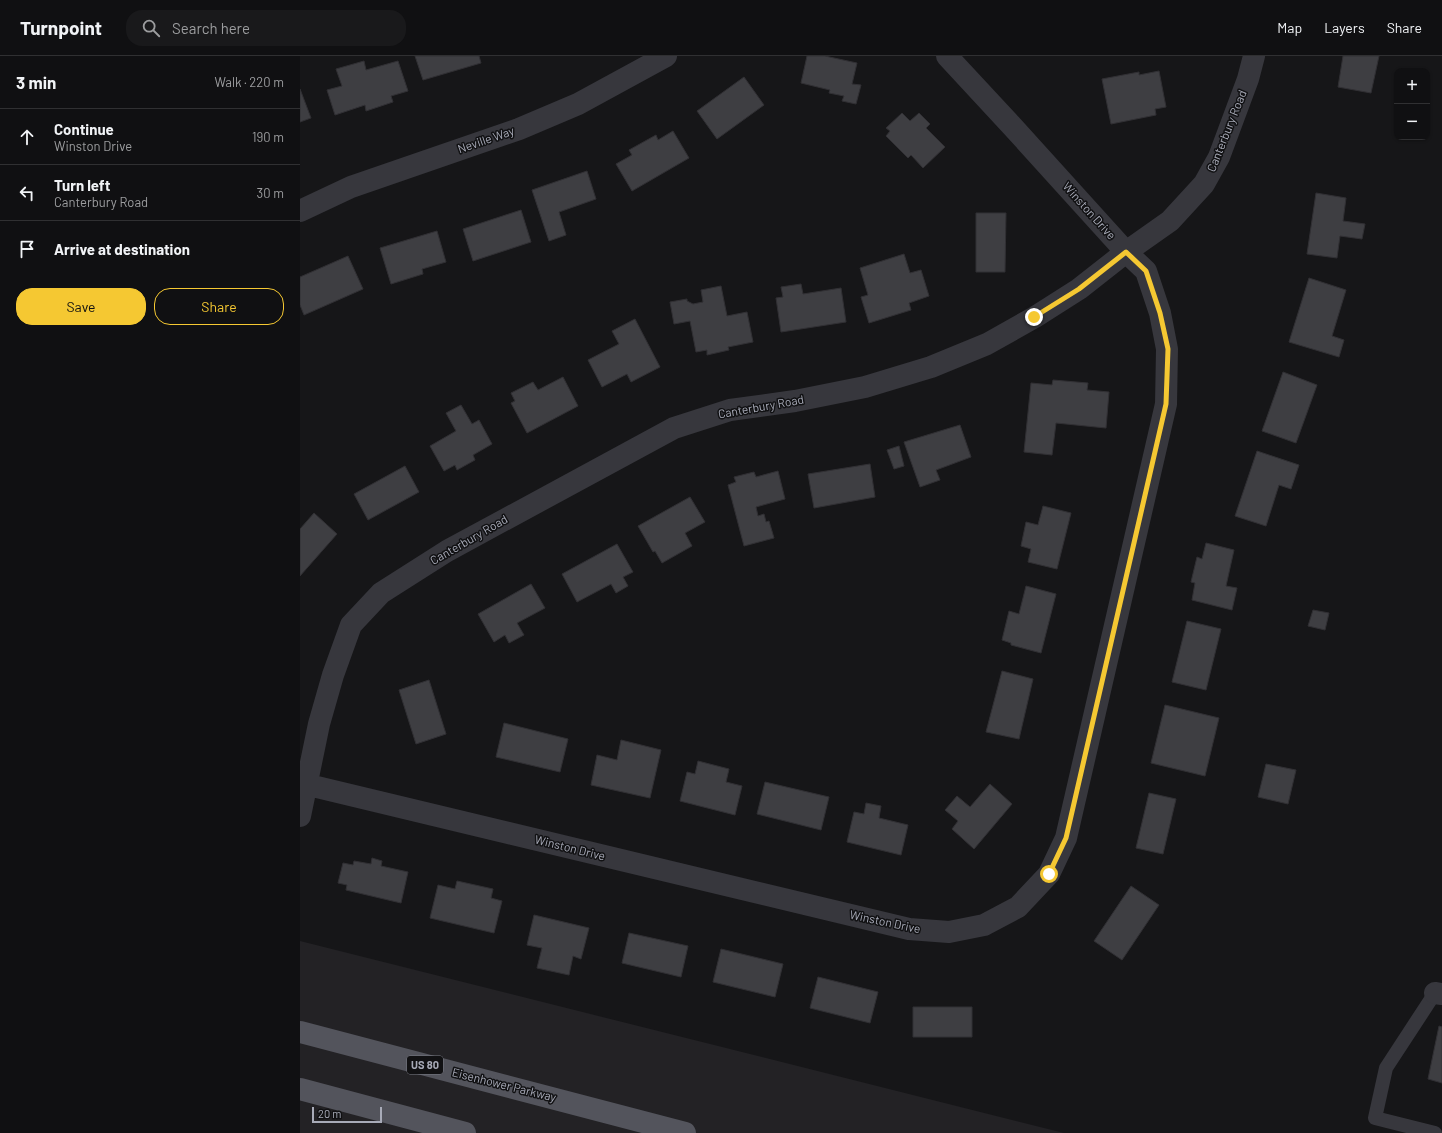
<!DOCTYPE html>
<meta charset="utf-8">
<style>
:root{--surface:#101012;--page:#19191b;--text:#f1f3f6;--muted:#9c9d9f;--line:#303032;--accent:#f5c832}
body{margin:0;font-family:Barlow,sans-serif;background:var(--page);color:var(--text)}
.controls{position:absolute;right:12px;top:12px;display:grid;overflow:hidden;border-radius:8px;box-shadow:0 1px 3px #0004}
.controls button{width:36px;height:36px;display:grid;place-items:center;padding:0;border:0;border-bottom:1px solid var(--line);background:var(--surface);color:var(--text);font:20px sans-serif}
.scale{position:absolute;left:12px;bottom:10px;width:70px;box-sizing:border-box;padding-left:4px;border:2px solid #a8abb8;border-top:0;font-size:11px;line-height:14px;white-space:nowrap;color:#a8abb8;-webkit-text-stroke:3px #111113;paint-order:stroke}
.stop{position:absolute;width:12px;height:12px;margin:-9px;border:3px solid #f5c832;border-radius:50%;background:#fff}
.stop.end{background:#f5c832;border-color:#fff;box-shadow:0 1px 4px #0008}
.list{margin:0;padding:0;list-style:none}
h2{display:flex;justify-content:space-between;align-items:center;height:52px;margin:0;padding:0 16px;font-size:17px}
h2 small{font-size:13px;font-weight:400;color:var(--muted)}
.list li{display:grid;grid-template-columns:26px 1fr auto;gap:12px;align-items:center;box-sizing:border-box;height:56px;padding:0 16px;border-top:1px solid var(--line)}
.list b{display:block;font-size:15px;white-space:nowrap}
.list p{margin:0;font-size:13px;white-space:nowrap;color:var(--muted)}
.list em{font-size:13px;font-style:normal;color:var(--muted)}
.actions{display:flex;gap:8px;padding:12px 16px}
.actions a{flex:1;padding:9px 0;border:1px solid var(--accent);border-radius:16px;text-align:center;font-size:14px;color:var(--accent)}
.actions .main{background:var(--accent);color:#111}
.icon{flex:none;width:22px;height:22px;fill:none;stroke:currentColor;stroke-width:2;stroke-linecap:round;stroke-linejoin:round}
.map{position:relative;flex:none;width:1142px;height:1077px;overflow:hidden}
header{display:flex;align-items:center;gap:24px;box-sizing:border-box;height:56px;padding:0 20px;background:var(--surface);border-bottom:1px solid var(--line)}
header strong{font-size:19px}
nav{display:flex;gap:22px;margin-inline-start:auto;font-size:14px}
.search{width:280px;height:36px;background:var(--page);display:flex;align-items:center;gap:10px;box-sizing:border-box;padding:0 14px;border-radius:16px;color:var(--muted);font-size:15px}
main{display:flex}
aside{flex:1;background:var(--surface)}
.map>svg:first-child{display:block}
</style>
<header>
<strong>Turnpoint</strong>
<div class="search"><svg class="icon" aria-label="search" viewBox="0 0 24 24"><circle cx="10" cy="10" r="6"/><path d="M15 15l6 6"/></svg>Search here</div>
<nav><a>Map</a><a>Layers</a><a>Share</a></nav>
</header>
<main>
<aside>
<h2>3 min<small>Walk · 220 m</small></h2>
<ul class="list">
<li><svg class="icon" aria-label="ahead" viewBox="0 0 24 24"><path d="M12 20V5M6 11l6-6 6 6"/></svg><div><b>Continue</b><p>Winston Drive</p></div><em>190 m</em></li>
<li><svg class="icon" aria-label="left" viewBox="0 0 24 24"><path d="M17 20v-9H6M10 6l-5 5 5 5"/></svg><div><b>Turn left</b><p>Canterbury Road</p></div><em>30 m</em></li>
<li><svg class="icon" aria-label="arrive" viewBox="0 0 24 24"><path d="M6 21V4h12l-3 4 3 4H6"/></svg><div><b>Arrive at destination</b></div></li>
</ul>
<div class="actions"><a class="main">Save</a><a>Share</a></div>
</aside>
<div class="map">
<svg width="1142" height="1077" viewBox="0 0 1142 1077">
<rect width="100%" height="100%" fill="#161618"/>
<path fill="#232225" d="M0,885L764,1077H0Z"/>
<path fill="#3e3e42" stroke="#313034" d="M115,0H179L181,7L123,24Z
M507,0H525L557,7L552,28L561,29L556,48L542,45L544,40L529,37L530,34L501,27Z
M1043,0H1079L1071,37L1038,31Z
M64,5L66,14L98,5L108,35L91,40L93,46L66,55L65,49L35,59L27,34L42,30L36,13Z
M859,15L866,51L855,53L856,59L811,68L802,23L839,16V19Z
M444,21L464,49L417,83L397,55Z
M0,33L11,62L0,66Z
M602,57L610,65L619,57L630,68L626,72L645,91L623,112L611,99L608,102L586,80L590,75L586,72Z
M373,75L389,102L332,135L316,108L332,99L329,94L356,79L358,84Z
M287,115L296,143L259,156L266,179L249,185L232,134Z
M1016,137L1046,142L1043,165L1065,168L1062,183L1040,180L1037,202L1007,198Z
M221,154L231,186L173,205L163,173Z
M676,157H706L705,216H676Z
M137,175L146,206L122,213L123,218L91,228L80,192Z
M604,198L610,217L621,214L629,240L609,247L611,254L569,267L561,241L568,239L560,212Z
M48,200L63,233L4,259L0,249V221Z
M1009,222L1046,234L1032,280L1044,284L1039,301L989,286Z
M501,228L503,238L541,232L546,266L481,276L476,242L483,241L481,231Z
M421,230L427,260L447,256L453,286L428,291L429,294L407,299V294L396,296L390,265L374,268L370,246L387,243V245L393,248L403,246L401,234Z
M335,263L360,311L331,326L327,318L302,331L288,304L319,288L312,275Z
M983,316L1017,329L996,387L962,375Z
M263,321L278,350L227,377L211,347L215,345L211,337L233,326L238,334Z
M753,324L788,327L787,334L809,336L806,372L756,367L752,399L724,396L731,327L752,329Z
M161,349L172,368L179,364L192,388L173,399L175,404L157,414L155,409L144,415L130,390L156,375L146,357Z
M660,369L671,401L636,414L640,424L620,431L604,386Z
M599,390L604,410L594,413L587,394Z
M957,395L999,409L991,433L979,429L966,470L935,460Z
M570,408L575,441L514,452L508,418Z
M105,410L119,436L68,464L54,438Z
M478,415L485,443L456,451L458,460L464,458L466,466L469,465L474,482L444,490L428,429L436,426L434,421L454,416L456,421Z
M390,441L405,466L385,477L392,490L362,507L355,495L353,496L338,470Z
M743,450L771,457L757,513L728,506L731,493L721,490L726,466L738,469Z
M14,457L37,478L0,520V473Z
M906,487L934,494L926,530L937,532L932,554L892,544L895,527L891,526L897,501L902,503Z
M317,488L333,516L323,521L328,530L316,537L311,528L277,546L262,518Z
M231,528L245,552L217,567L224,579L209,587L205,579L194,586L178,558Z
M726,530L756,538L741,597L711,589V587L702,584L709,555L719,558Z
M1013,554L1029,557L1025,574L1008,570Z
M887,565L921,573L906,634L872,626Z
M702,615L733,623L719,683L686,676Z
M129,624L146,678L116,688L99,634Z
M865,649L919,662L905,720L851,707Z
M204,667L268,683L260,716L196,701Z
M321,684L361,694L350,742L291,729L297,699L317,704Z
M398,705L429,713L426,726L442,730L435,759L380,745L387,716L395,718Z
M966,708L996,714L988,748L958,741Z
M465,726L529,741L521,774L457,758Z
M690,728L712,748L674,793L652,773L658,765L645,754L657,740L670,751Z
M849,737L876,743L863,798L836,792Z
M566,747L581,750L579,762L608,769L601,799L547,786L554,756L564,758Z
M72,802L82,805L81,810L108,816L101,847L46,834L47,829L38,827L43,807L53,809L54,805L71,808Z
M157,825L193,833L191,842L202,845L194,877L130,862L138,829L155,833Z
M831,830L859,849L822,904L794,885Z
M234,859L289,872L281,903L273,900L269,919L237,912L242,892L227,889Z
M329,877L388,890L381,921L322,907Z
M421,893L483,908L475,941L413,926Z
M518,921L578,936L570,967L510,952Z
M613,951H672V981H613Z
M1139,970L1142,971V1027L1128,1023Z"/>
<g fill="none" stroke-linecap="round" stroke-linejoin="round">
<path stroke="#37373d" stroke-width="14" d="M1135,1077L1075,1062L1086,1012L1135,937"/>
<path stroke="#37373d" stroke-width="22" d="M0,155L51,131L219,73L278,48L366,0
M0,727L609,873L649,876L684,869L718,851L749,818L766,782L866,348L867,293L860,257L846,215L826,196L711,69L647,0
M0,760L19,668L33,619L51,569L81,537L147,495L374,372L430,354L495,345L565,331L631,311L687,288L735,261L779,233L826,196L870,165L904,128L919,101L948,23L954,0
M1135,937L1142,938"/>
<path stroke="#53545c" stroke-width="22" d="M0,976L385,1077
M0,1033L165,1077"/>
</g>
<g fill="none" stroke-linecap="round" stroke-linejoin="round">
<path stroke="#f5c832" stroke-width="5" d="M734,261L779,233L826,196L846,215L860,257L868,293L866,348L766,782L749,818"/>
</g>
<g text-anchor="middle" stroke-width="3" stroke-linejoin="round" paint-order="stroke">
<rect fill="#111113" stroke="#7b7d86" stroke-width="1" x="107" y="1000" width="36" height="18" rx="3"/>
<g font-size="11" font-weight="bold" fill="#a8abb8">
<text x="125" y="1013">US 80</text>
</g>
<g font-size="12" fill="#a8abb8" stroke="#111113">
<text transform="translate(927 75) rotate(-68)" y="4">Canterbury Road</text>
<text transform="translate(186 84) rotate(-19)" y="4">Neville Way</text>
<text transform="translate(789 155) rotate(48)" y="4">Winston Drive</text>
<text transform="translate(461 351) rotate(-10)" y="4">Canterbury Road</text>
<text transform="translate(169 484) rotate(-30)" y="4">Canterbury Road</text>
<text transform="translate(270 792) rotate(14)" y="4">Winston Drive</text>
<text transform="translate(585 866) rotate(12)" y="4">Winston Drive</text>
<text transform="translate(204 1029) rotate(14)" y="4">Eisenhower Parkway</text>
</g>
</g>
</svg>
<div class="controls">
<button>+</button>
<button>−</button>
</div>
<div class="scale">20 m</div>
<div class="stop" style="left:749px;top:818px"></div>
<div class="stop end" style="left:734px;top:261px"></div>
</div>
</main>
